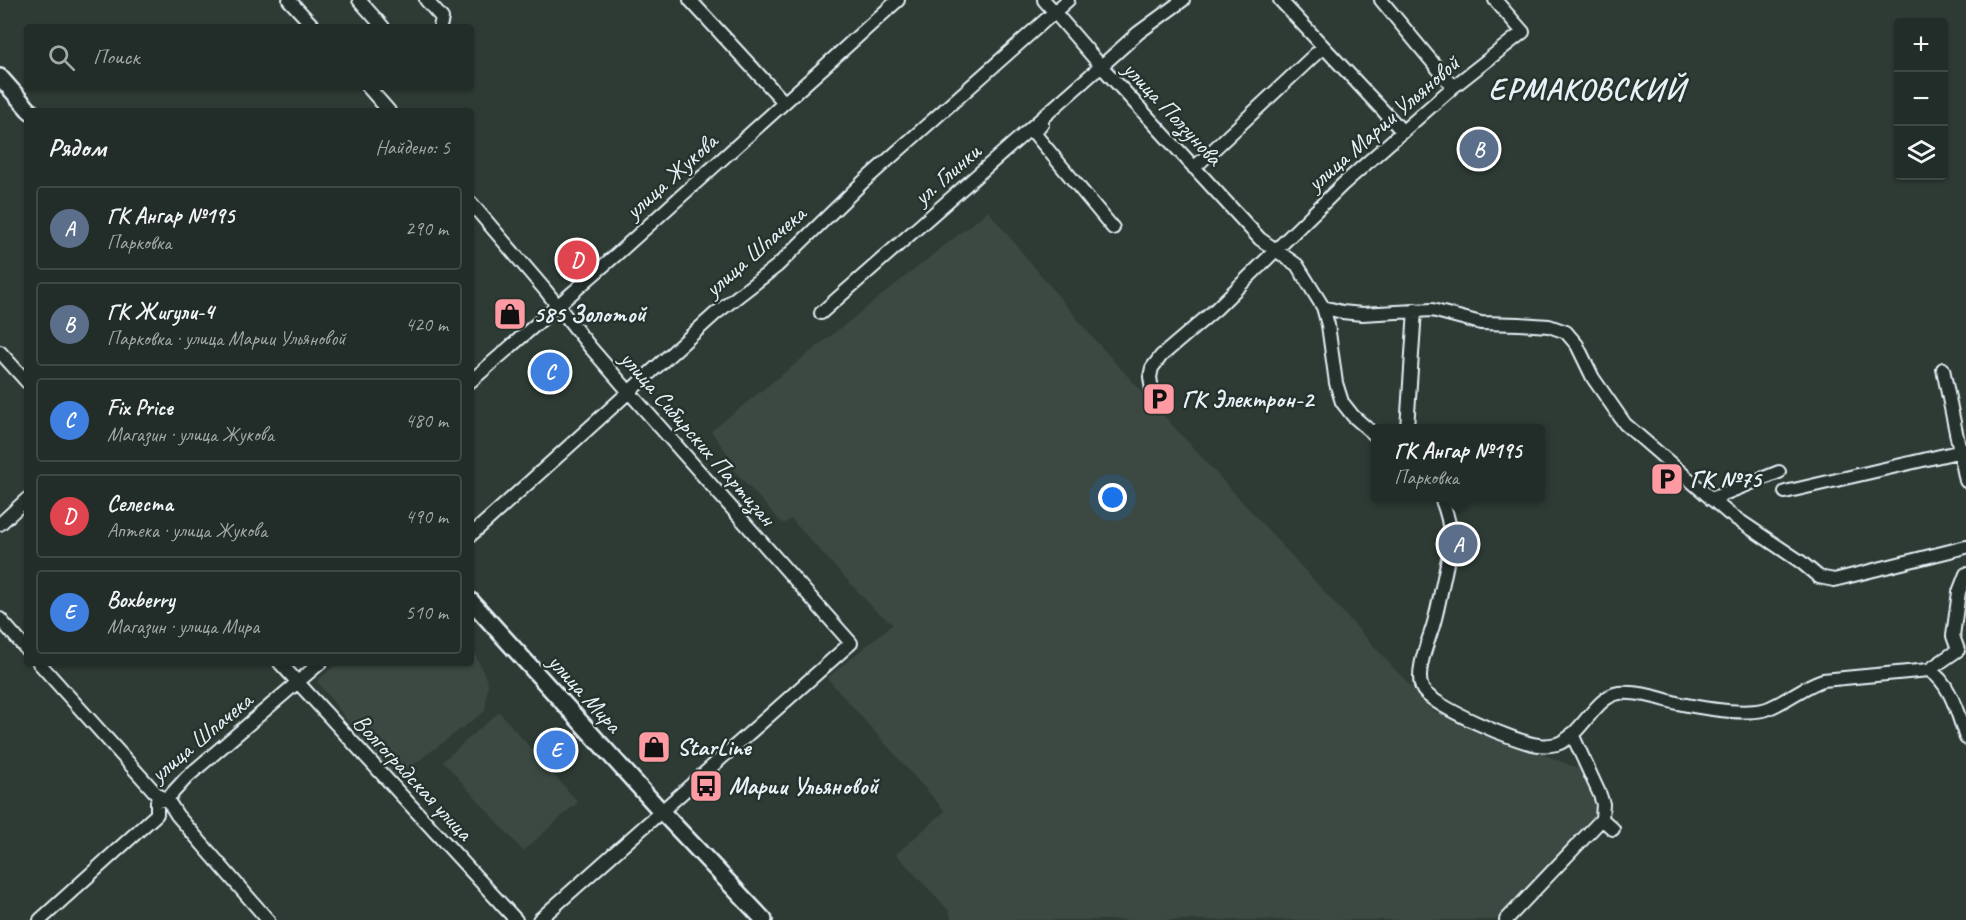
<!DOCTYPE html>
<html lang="ru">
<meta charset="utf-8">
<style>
:root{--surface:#222c28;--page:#2a3430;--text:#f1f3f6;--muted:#a2a7a8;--line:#3f4845;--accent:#1a73e8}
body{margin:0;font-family:Caveat,sans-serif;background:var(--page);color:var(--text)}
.controls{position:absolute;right:18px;top:18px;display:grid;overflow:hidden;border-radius:6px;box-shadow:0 2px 4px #0004}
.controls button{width:54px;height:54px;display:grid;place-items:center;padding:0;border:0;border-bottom:2px solid var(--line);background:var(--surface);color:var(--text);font:30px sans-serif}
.you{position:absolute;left:1113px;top:498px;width:21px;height:21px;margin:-15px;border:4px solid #fff;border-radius:50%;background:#1a73e8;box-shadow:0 0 0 9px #1a73e833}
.badge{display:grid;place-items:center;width:39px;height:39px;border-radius:50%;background:var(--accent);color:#fff;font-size:20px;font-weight:700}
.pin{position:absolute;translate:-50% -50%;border:3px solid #fff;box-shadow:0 2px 6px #0006}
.popup{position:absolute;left:1371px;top:424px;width:174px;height:78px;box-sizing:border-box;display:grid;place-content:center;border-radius:6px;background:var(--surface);filter:drop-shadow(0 2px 4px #0005);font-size:20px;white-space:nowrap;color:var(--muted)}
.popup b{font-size:22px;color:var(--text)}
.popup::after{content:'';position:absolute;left:50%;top:100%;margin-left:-12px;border:12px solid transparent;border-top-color:var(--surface)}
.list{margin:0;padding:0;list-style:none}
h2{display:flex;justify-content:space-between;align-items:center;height:78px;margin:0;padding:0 24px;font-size:26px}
h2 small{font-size:20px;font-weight:400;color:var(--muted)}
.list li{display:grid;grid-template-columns:39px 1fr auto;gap:18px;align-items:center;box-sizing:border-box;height:84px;margin:0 12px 12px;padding:0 12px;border:2px solid var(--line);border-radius:6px}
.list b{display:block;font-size:22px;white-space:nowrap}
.list p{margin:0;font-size:20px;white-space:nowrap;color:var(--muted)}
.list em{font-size:20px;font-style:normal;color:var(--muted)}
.icon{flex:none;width:33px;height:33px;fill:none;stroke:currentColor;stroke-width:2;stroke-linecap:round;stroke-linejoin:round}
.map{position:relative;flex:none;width:1966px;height:920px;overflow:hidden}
.search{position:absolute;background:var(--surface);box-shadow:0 2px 4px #0004;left:24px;top:24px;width:450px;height:66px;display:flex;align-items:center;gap:15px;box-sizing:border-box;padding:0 21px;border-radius:6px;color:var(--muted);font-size:22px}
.panel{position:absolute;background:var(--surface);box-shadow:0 2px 4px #0004;left:24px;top:108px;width:450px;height:558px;border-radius:6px}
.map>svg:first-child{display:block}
</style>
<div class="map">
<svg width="1966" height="920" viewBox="0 0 1966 920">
<rect width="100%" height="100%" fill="#2e3b35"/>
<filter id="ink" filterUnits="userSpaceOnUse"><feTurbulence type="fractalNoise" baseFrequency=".0167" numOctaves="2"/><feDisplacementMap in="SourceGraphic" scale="12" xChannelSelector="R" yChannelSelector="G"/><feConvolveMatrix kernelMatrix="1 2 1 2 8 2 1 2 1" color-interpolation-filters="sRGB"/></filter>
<g filter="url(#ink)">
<path fill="#3b4843" d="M988,211L1092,337L1433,711L1585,771L1600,810L1496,920H951L950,912L896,854L945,811L827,678L893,624L875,610L791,519L783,524L730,466L734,463L711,431Z
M471,645L488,683L485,711L393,780L317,681L337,663H471Z
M499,712L578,802L523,851L443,761Z"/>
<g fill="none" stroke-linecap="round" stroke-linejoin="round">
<defs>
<path id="minor" d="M289,0L314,27
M359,0L383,27
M426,0L442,18L440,27
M690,0L784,102
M1044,0L1101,66L1260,239L1297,265L1323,307L1328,325L1336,383L1342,402L1353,416L1376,436
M1280,0L1403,132
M1381,0L1453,87
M1096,71L1138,33L1183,0
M368,87L389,111
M1042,123L1034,133L1113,228
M1194,168L1323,47
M471,203L546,291L590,347L629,392L851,643L539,920
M1323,307L1342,312L1362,314L1432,310L1481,323L1519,324L1549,326L1566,332L1577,345L1593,378L1625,424L1728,513L1801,562L1819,577L1834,580L1966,547
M821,313L1101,66
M0,352L27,382
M1943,369L1966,481
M471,381L617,254L898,0
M1153,396L1150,377L1152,368L1161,356L1216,309L1342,185L1453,87L1523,32L1495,0
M1407,428L1415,310
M1785,492L1966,450
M1441,498C1446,510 1451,528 1450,542C1450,552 1447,563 1445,573C1441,591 1438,609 1433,626C1428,642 1415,672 1422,688C1428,705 1520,744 1539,745C1543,746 1552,745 1557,744C1583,735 1594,697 1619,693C1638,691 1658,698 1677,703C1701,708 1738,715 1763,710C1779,707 1803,686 1823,680L1929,670
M1711,499L1779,472
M0,524L27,499
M471,535L715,314L777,266L863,182L1068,0
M0,619L27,650
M39,663L153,790L159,796L167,799L177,815L268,920
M280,663L516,920
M1929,670L1958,650L1953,636L1959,592L1966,574
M1929,670C1951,683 1958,715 1966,738
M1602,819L1613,829
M40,920L157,814V801L167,799L187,777L320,663
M1506,920L1602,819L1603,804L1600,795L1572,734"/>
<path id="major" d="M0,77L30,111
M471,601L661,811L764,920"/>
</defs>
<use href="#minor" stroke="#e8f1f8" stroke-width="16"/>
<use href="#major" stroke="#e8f1f8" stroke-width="20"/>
<use href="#minor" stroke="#26332d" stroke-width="12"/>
<use href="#major" stroke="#26332d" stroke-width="15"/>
</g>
</g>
<defs>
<symbol id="shop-square" viewBox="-11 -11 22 22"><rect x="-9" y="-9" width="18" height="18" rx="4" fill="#ff9aa2" stroke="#26332d"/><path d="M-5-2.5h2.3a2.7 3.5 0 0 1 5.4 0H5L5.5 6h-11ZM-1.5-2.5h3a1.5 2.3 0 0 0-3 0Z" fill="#111"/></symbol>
<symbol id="parking-square" viewBox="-11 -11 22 22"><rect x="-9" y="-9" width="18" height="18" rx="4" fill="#ff9aa2" stroke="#26332d"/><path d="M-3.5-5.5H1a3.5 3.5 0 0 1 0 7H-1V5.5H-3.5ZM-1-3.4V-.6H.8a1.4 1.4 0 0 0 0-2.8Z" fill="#111"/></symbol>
<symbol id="bus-square" viewBox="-11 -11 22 22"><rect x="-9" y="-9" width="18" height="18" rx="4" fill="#ff9aa2" stroke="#26332d"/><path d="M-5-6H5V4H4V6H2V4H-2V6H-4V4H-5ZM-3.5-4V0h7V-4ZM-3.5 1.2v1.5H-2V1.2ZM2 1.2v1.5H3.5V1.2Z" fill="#111"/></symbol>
</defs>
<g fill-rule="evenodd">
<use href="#shop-square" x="491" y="295" width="38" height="38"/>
<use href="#parking-square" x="1140" y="380" width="38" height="38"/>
<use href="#parking-square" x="1648" y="460" width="38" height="38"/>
<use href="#shop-square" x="635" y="728" width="38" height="38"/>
<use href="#bus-square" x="687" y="767" width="38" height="38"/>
</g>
<g text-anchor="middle" stroke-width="5" stroke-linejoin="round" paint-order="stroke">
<g font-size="24" fill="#e8f1f8" stroke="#26332d">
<text transform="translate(1173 113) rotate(47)" y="8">улица Ползунова</text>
<text transform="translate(1383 123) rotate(-41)" y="8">улица Марии Ульяновой</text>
<text transform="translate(947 174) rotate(-41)" y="8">ул. Глинки</text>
<text transform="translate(671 176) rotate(-42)" y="8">улица Жукова</text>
<text transform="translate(755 251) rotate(-41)" y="8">улица Шпачека</text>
<text transform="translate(698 438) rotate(49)" y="8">улица Сибирских Партизан</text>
<text transform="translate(585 693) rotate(48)" y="8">улица Мира</text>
<text transform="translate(201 737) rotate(-40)" y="8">улица Шпачека</text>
<text transform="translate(413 777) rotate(47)" y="8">Волгоградская улица</text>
</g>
<g font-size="24" font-weight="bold" fill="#e8f1f8" stroke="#26332d" text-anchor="start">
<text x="533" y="322">585 Золотой</text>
<text x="1182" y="407">ГК Электрон-2</text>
<text x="1690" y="487">ГК №75</text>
<text x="677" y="755">StarLine</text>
<text x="729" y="794">Марии Ульяновой</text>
</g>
<g font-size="30" font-weight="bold" letter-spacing="1.5" fill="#e8f1f8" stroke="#26332d">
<text x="1587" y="99">ЕРМАКОВСКИЙ</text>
</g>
</g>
</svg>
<div class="controls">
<button>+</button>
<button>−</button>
<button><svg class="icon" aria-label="layers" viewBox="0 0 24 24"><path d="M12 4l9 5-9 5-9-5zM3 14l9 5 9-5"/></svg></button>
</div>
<div class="you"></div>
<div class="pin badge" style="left:1458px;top:544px;background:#5c6f8a">A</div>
<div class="popup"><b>ГК Ангар №195</b>Парковка</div>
<div class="pin badge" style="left:1479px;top:149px;background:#5c6f8a">B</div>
<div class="pin badge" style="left:550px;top:372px;background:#3f7fe0">C</div>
<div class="pin badge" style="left:577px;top:260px;background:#e0444e">D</div>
<div class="pin badge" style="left:556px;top:750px;background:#3f7fe0">E</div>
<div class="search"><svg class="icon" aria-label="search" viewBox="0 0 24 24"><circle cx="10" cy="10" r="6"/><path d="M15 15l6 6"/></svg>Поиск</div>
<section class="panel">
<h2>Рядом<small>Найдено: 5</small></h2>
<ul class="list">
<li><span class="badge" style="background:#5c6f8a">A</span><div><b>ГК Ангар №195</b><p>Парковка</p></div><em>290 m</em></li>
<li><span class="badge" style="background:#5c6f8a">B</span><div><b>ГК Жигули-4</b><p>Парковка · улица Марии Ульяновой</p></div><em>420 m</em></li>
<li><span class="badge" style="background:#3f7fe0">C</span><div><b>Fix Price</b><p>Магазин · улица Жукова</p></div><em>480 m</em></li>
<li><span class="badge" style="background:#e0444e">D</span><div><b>Селеста</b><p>Аптека · улица Жукова</p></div><em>490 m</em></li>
<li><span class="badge" style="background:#3f7fe0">E</span><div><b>Boxberry</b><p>Магазин · улица Мира</p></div><em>510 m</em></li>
</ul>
</section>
</div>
